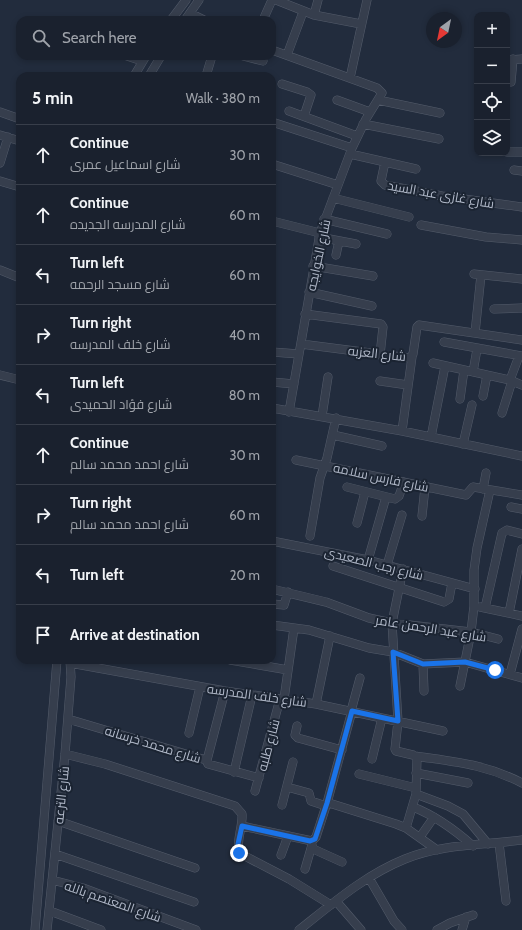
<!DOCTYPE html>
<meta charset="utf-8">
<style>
:root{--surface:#1a212e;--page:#272e3a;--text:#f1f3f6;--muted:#9fa3aa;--line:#383e4a}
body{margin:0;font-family:Cabin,Cairo,sans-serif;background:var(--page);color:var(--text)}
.controls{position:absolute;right:12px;top:12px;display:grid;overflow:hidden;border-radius:8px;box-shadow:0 2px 6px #0003}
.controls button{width:36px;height:36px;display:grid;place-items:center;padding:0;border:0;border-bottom:1px solid var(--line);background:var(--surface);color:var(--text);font:20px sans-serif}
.compass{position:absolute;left:426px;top:12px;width:36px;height:36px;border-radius:50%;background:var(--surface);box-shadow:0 2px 6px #0003;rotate:213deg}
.stop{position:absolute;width:12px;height:12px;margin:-9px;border:3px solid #1a73e8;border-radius:50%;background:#fff}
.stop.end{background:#1a73e8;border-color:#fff;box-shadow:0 1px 4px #0008}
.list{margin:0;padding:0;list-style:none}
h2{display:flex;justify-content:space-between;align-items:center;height:52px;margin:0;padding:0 16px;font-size:17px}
h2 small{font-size:13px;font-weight:400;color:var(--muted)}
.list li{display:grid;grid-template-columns:26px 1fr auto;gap:12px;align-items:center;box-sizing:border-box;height:60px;padding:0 16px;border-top:1px solid var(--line)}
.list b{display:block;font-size:15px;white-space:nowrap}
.list p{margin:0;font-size:13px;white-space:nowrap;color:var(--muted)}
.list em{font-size:13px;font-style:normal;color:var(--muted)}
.icon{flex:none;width:22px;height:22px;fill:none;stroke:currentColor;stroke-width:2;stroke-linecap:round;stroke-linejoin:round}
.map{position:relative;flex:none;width:522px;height:930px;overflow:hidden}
.search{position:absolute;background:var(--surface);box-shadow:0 2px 6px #0003;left:16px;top:16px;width:260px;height:44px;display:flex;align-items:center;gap:10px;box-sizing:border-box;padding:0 14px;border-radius:12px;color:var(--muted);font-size:15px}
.panel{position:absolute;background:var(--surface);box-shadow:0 2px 6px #0003;left:16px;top:72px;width:260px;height:592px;border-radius:12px}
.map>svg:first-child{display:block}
</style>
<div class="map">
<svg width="522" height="930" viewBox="0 0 522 930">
<rect width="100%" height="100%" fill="#222c3d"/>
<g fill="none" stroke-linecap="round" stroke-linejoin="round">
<defs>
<path id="minor" d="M276,0L314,15L361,24
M190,13L204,20
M314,15L318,0
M171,20L186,0
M185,20L199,0
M263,20L272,0
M272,50L377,88L382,93L366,119L352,148L320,233L289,412
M287,55L303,12
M127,56L142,61
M243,56L263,61
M507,60L522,59
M134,76L146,56
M149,76L161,56
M206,76L212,56
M350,78L367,0
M511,82L513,59
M282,84L307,92L311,95L304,116
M337,100L370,112
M378,100L440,113
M289,111L357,136
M0,112L20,119
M272,122L352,148
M363,124L439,139
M0,135L20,141
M507,152H522
M350,154L416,169
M385,162L381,181L385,185L442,196L522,207
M0,163L8,137
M272,164L338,185
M514,170L522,171
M0,181L20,187
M333,198L409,217
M324,219L387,234
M272,221L320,233
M421,225L486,237L522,240
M319,237L356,244
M336,255L339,241
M313,266L373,276
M0,270L20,278
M474,274L522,279
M309,292L372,306
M494,309L522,308
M305,314L381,324L383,327L380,355
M475,333L481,275
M444,342L522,356
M301,344L410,358L413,354L417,327L419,325L522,340
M272,352L299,354
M433,363L510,380L522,385
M473,372L477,349
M0,375L20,380
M510,380L519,356
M380,381L408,385
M272,382L294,384
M483,396L487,375
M460,399L464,370
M272,408L402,431L522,456
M502,413L512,381
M322,416L328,377
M402,431L412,357
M333,435L382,446
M431,437L445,366
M463,444L472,405
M296,460L466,495L473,487L522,495
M347,487L395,499L399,496L404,482
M483,489L486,473
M511,507L522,509
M422,516L425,487
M357,523L365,492
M310,536L320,478L327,458L336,418
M272,541L368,560L475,589
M368,560L386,497
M387,565L402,515
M333,566L444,602L449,599L452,583
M403,569L392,623L398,721L395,749L396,751L413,755L417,758L416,794L406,828
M272,589L326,602L369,618L392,623L471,632L498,639
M272,604L284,605L288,592
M480,607L522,616
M485,608L502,533L507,530L522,534
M509,613L522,549
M272,625L309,630L369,648L393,652L423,664L465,662L522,678
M230,660L288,670
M70,663L225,691L316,704L443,731
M423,664L424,691
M510,674L522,629
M460,686L471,632L474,606V570L477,548L490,490
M284,699L294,628
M316,704L330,636
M351,711L360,678
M68,719L206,760L208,764L259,778
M297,726L295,735L298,738L342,750
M189,733L200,687
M65,754L105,764L235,806L242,814C243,827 236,840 239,853L289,879L331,905
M415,756C455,762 485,764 522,783
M372,759L382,718
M207,760L225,691
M234,772L252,695
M416,773L468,783
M359,774L416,788
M287,787L309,793L311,801L326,806
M255,791L280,699
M416,794L448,806L463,814L488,844
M327,803L352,711
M282,805L293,762
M326,806L329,803L396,824L406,828L437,850
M413,807C436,816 455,830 473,846
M58,821L195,868
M242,826L312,841L316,837L326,806
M420,837L434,817
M499,843L506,901
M311,848L342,862
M55,854L194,902
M281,855L288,836
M305,869L312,845
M369,878L394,921L402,930
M52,880L83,888L196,930
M336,901L361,930
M50,911L101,930
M35,930L57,660
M47,930L65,754L71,677L70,660
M299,930C332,904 365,875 405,859C441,844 484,845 522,840
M437,930L450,923L473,915
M462,930L466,917"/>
</defs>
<use href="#minor" stroke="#545c6b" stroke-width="9"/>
<use href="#minor" stroke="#363e4d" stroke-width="8"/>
</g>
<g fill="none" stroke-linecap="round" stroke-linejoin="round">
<path stroke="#1a73e8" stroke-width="5" d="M239,853L238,844L242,826L310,841L315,839L327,803L352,711L398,721L393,652L423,664L465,662L495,670"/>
</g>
<g text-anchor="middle" stroke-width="4" stroke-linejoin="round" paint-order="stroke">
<g font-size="13" fill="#b1b9c9" stroke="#1b2432">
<text transform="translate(441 194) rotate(10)" y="5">شارع غازى عبد السيد</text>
<text transform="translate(318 255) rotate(-78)" y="5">شارع الخوايجه</text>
<text transform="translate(377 353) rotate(6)" y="5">شارع العزبه</text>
<text transform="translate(381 477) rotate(12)" y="5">شارع فارس سلامه</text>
<text transform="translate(374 563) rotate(14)" y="5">شارع رجب الصعيدى</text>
<text transform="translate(431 628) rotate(9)" y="5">شارع عبد الرحمن عامر</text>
<text transform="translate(257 695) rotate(8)" y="5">شارع خلف المدرسه</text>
<text transform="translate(153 744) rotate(17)" y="5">شارع محمد خرسانه</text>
<text transform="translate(268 745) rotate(-75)" y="5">شارع طلبه</text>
<text transform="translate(61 795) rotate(-84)" y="5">شارع الترعه</text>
<text transform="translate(113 901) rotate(19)" y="5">شارع المعتصم بالله</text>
</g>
</g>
</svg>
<div class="controls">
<button>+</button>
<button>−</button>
<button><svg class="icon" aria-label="locate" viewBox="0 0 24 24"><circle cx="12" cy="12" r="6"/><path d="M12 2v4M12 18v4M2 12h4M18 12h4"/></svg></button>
<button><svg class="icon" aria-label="layers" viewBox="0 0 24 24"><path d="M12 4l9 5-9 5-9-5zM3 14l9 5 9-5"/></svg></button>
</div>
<svg class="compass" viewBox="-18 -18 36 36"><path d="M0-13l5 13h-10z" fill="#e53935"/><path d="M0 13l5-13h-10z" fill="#9fa3aa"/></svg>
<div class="stop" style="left:495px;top:670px"></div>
<div class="stop end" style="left:239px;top:853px"></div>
<div class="search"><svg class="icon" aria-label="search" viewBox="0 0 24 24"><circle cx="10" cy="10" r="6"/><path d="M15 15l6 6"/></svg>Search here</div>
<section class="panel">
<h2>5 min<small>Walk · 380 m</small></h2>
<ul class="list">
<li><svg class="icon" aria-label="ahead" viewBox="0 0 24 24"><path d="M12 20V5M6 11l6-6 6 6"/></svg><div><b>Continue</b><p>شارع اسماعيل عمرى</p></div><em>30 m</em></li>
<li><svg class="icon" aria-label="ahead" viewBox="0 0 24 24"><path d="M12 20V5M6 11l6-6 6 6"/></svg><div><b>Continue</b><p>شارع المدرسه الجديده</p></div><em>60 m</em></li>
<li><svg class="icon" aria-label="left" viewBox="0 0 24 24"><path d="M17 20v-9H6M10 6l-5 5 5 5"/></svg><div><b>Turn left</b><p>شارع مسجد الرحمه</p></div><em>60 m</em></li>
<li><svg class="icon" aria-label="right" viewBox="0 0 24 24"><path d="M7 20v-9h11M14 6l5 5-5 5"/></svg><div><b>Turn right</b><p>شارع خلف المدرسه</p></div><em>40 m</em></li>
<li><svg class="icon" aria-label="left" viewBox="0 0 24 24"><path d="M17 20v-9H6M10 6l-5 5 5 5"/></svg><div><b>Turn left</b><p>شارع فؤاد الحميدى</p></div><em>80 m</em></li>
<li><svg class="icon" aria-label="ahead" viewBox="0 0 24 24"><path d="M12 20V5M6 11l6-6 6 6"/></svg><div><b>Continue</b><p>شارع احمد محمد سالم</p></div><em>30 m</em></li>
<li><svg class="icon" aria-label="right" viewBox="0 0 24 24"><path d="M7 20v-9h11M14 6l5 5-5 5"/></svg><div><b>Turn right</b><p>شارع احمد محمد سالم</p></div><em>60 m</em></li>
<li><svg class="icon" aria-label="left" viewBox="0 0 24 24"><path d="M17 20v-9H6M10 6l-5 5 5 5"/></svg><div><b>Turn left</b></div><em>20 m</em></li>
<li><svg class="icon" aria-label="arrive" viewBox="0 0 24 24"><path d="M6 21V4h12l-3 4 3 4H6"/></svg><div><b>Arrive at destination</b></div></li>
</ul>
</section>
</div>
